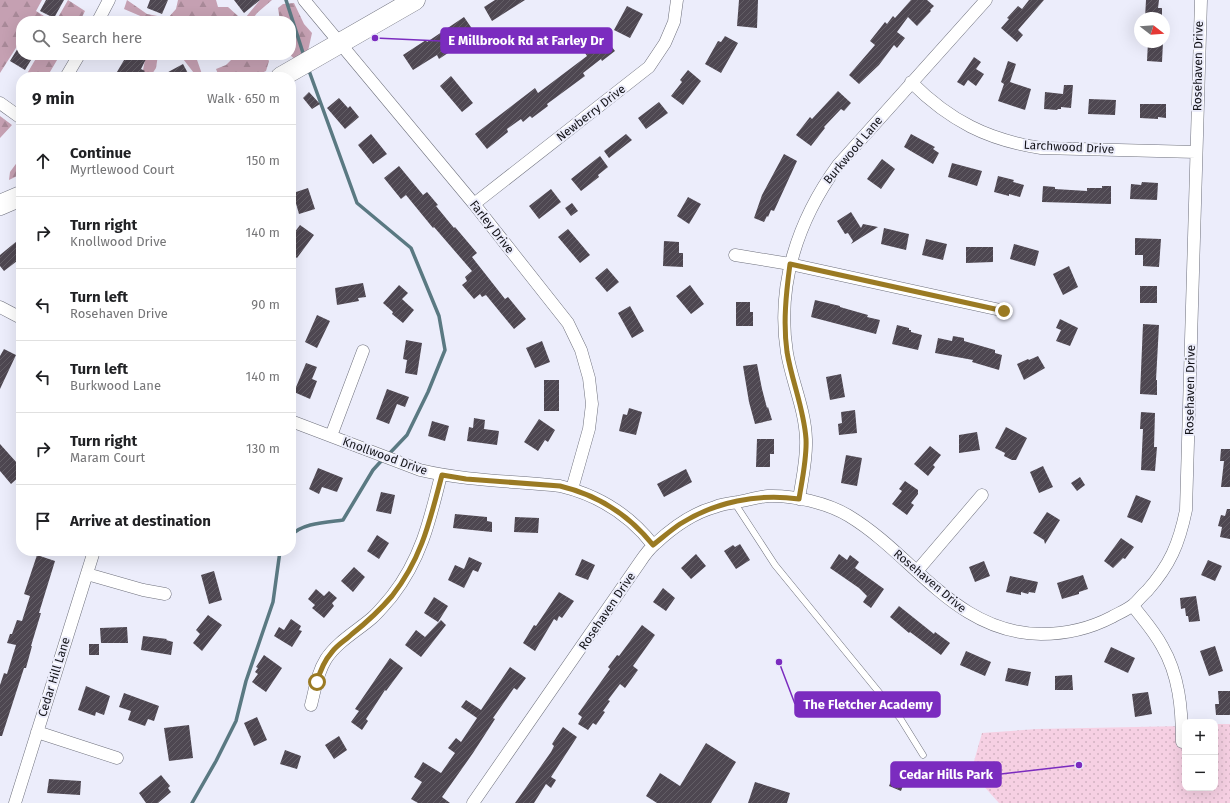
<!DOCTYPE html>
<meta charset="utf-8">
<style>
:root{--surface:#fff;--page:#f6f6f6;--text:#202124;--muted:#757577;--line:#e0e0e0}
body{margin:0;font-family:"Fira Sans",sans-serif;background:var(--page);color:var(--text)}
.controls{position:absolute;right:12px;bottom:12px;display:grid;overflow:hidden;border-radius:8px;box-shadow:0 4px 16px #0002}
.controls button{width:36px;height:36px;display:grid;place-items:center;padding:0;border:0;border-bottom:1px solid var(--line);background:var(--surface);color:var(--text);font:20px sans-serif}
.compass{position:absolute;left:1134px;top:12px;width:36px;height:36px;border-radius:50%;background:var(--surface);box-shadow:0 4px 16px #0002;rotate:107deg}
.stop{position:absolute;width:12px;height:12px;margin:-9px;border:3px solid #9a7a23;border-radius:50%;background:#fff}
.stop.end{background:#9a7a23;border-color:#fff;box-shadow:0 1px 4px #0008}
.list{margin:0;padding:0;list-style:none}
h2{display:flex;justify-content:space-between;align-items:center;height:52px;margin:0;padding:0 16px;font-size:17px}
h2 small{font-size:13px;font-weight:400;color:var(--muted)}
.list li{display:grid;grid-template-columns:26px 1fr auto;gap:12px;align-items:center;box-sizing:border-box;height:72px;padding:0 16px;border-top:1px solid var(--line)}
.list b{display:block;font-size:15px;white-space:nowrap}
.list p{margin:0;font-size:13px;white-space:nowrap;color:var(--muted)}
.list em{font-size:13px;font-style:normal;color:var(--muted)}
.icon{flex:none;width:22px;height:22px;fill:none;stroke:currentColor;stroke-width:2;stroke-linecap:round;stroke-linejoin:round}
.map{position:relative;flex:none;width:1230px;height:803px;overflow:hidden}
.search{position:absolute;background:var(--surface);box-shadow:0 4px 16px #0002;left:16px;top:16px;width:280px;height:44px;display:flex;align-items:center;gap:10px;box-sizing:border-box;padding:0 14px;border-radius:16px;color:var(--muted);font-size:15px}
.panel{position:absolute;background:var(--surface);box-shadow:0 4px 16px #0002;left:16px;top:72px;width:280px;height:484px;border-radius:16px}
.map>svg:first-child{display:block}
</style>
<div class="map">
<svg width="1230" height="803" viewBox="0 0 1230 803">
<defs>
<pattern id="forest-firs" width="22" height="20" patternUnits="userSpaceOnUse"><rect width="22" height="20" fill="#c5a0b2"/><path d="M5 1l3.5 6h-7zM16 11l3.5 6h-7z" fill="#a88998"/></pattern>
<pattern id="park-dots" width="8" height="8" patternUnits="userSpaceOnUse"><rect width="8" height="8" fill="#f6d0e3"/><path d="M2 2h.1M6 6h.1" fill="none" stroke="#d2b2c2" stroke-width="1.8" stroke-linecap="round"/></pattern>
<pattern id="building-hatch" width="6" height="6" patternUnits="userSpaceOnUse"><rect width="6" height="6" fill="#4e4751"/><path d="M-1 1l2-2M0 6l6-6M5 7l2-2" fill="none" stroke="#635e66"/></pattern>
</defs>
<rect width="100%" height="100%" fill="#ecedfb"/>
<path fill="url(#forest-firs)" d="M0,0H42L36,11L52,21H21V40L0,73Z
M68,0L85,11L80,21H56Z
M127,0L147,14L168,18L176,9L178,0H216L218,7H228L238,16L246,17L260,0H272L257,13L251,21H152L124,9Z
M294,3L304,24L312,33L308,51L296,60L290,55L291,21H280L278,8L283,4Z
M38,55H60L47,77H32L28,72Z
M146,55H158L156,68L150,77H143L142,75Z
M180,55H198L196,57L203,77H197Z
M236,55H266L269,61L266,71L253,77H223L218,74L216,69L226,65Z
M0,116L12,125L0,138Z
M21,157V174L9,180L10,172Z"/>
<path fill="url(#park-dots)" d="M1215,724H1230V803H999L971,772L982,733L1037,729L1185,726V788H1215Z"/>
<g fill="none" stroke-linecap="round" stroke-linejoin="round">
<path stroke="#5a7982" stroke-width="3.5" d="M286,0L304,56
M308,68L357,203L411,248L439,316L445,350L428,392L407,435L388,455
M291,536C300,523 329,522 343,520L373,470L383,459
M192,803L216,761L236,721L246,681L273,602L280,551"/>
</g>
<path fill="url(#building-hatch)" d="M46,0H64L54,18L40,11Z
M150,0H168L162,14L147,8Z
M234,0H260L244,13Z
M495,0H525L492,21L484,7Z
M739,0H758L757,28L737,26Z
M911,0H927L934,6L930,10L931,11L917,26L908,17L897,32L905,38L897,48L894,45L879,65L859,84L849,75L875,45L870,41L885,22L887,24L893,16L895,18Z
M1029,0H1044L1018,30L1023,35L1017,42L1001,28L1009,19L1007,18L1018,6L1022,9Z
M1146,0H1159L1158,8H1162V18H1145Z
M627,6L643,14L630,38L614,30Z
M464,17L473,30L477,28L482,37L474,41L472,37L439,59L437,55L413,70L403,55L426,40L427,42Z
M725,36L738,43L721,73L705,64L718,41L721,42Z
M605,38L615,51L602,61L601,59L583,73L585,76L547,104L548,106L532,118L530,116L523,122L521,119L507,129L508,132L487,149L475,134L535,88L538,93L587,56L585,53Z
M1148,42H1163L1162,62L1147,61Z
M21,43V55H34L25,70L10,61Z
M127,55H148L141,69L145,71L141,77H114Z
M974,57L981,62L976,69L984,74L976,86L968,80L964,86L957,82Z
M1008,61L1016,64L1010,82L1031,89L1025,110L998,101L1004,84L1001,82Z
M183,64L190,77H159Z
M688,70L701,81L683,105L671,96L682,82L680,80Z
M451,76L473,103L462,112L440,86Z
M1064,85H1073L1071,108L1061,107V109H1058L1057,110L1044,109L1045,92L1063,94Z
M838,91L851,103L844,111L841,109L824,127L825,128L811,146L796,135L810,117L812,119Z
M309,92L320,104L312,109L303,98Z
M339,98L348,108L350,106L359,117L345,129L327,108Z
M1089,99L1116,100L1115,115L1088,114Z
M659,102L668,113L646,129L638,118Z
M1140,104H1166V118L1158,117V119L1140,118Z
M371,134L387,154L373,164L358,145Z
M626,134L632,140L609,158L604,151Z
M911,134L935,147L933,149L939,153L933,164L904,147Z
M784,154L797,161L774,211L771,210L768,217L767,216L764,222L754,218L762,195Z
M600,156L608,167L598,175L599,177L581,191L571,179Z
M882,159L895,169L881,189L867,179Z
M952,163L982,171L977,186L948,177Z
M399,166L423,195L427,192L438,205L436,206L454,228L455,227L477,253L472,257L505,299L508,297L526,319L514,329L486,295L482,297L480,294L474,299L462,285L467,281L465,277L472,271L434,227L433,228L406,195L401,199L384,178Z
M998,176L1014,180L1013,182L1024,185L1020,197L1009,194V196L994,192Z
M1142,182L1158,183L1157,200L1130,199L1131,184L1141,185Z
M1043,186L1055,187V189L1087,191V188H1102V186H1111V204L1042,202Z
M308,188L315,209L299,214L293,193Z
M551,189L561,202L539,219L529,206Z
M688,197L701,204L689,224L677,216Z
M572,203L578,211L571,216L565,208Z
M851,212L861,228L863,224L878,227L851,244L853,241L848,233L845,234L837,221Z
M300,225L314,235L297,258L291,254V237Z
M884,228L909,234L906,250L881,244Z
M568,229L590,255L580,263L558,237Z
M1135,238L1161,239L1159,267L1143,266V255H1135Z
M926,239L947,244L943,260L922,255Z
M17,241L21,246V258L4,271L0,266V255Z
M664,241L679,242V253H683V267L663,266Z
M1014,244L1039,251L1035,266L1010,259Z
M966,247H993V262L966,263Z
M1069,266L1078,287L1063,295L1053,274Z
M607,268L619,282L607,292L595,278Z
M363,283L366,297L358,298L359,301L337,305L335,288Z
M399,285L408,293L402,299L414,310L403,323L392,314L393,312L383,303Z
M690,285L704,304L691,314L676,296Z
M1140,286H1157V303H1140Z
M815,300L840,306V307L868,315L867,317L880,320L876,334L811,317Z
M736,302H750V312H753V326H736Z
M630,306L644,331L632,338L618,313Z
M317,315L330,321L317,348L305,342Z
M1060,319L1078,328L1070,346L1056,341L1061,330L1056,328Z
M1143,324L1159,325L1156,380H1157V395L1140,394Z
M897,325L909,328V330H911V332L922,335L918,350L892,344Z
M953,336L964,338V341L995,350V353L1002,355L999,370L972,362L973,360L935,353L938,338L952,341Z
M406,340L422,343L417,375L405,373L407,360L403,359Z
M542,341L550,362L535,368L526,348Z
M4,349L16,355L0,389V356Z
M1038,356L1045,368L1024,380L1017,364L1028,359L1029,360Z
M306,363L317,367L312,379L317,381L310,399L294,392Z
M757,364L762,389L767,408L768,407L772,420L755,424L749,402L743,366Z
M841,374L845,397L830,400L826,377Z
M544,380H559V411H544Z
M387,389L409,397L405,407L397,404L389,424L376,419Z
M629,408L642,412L636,435L619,431L623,414L627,415Z
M855,410L857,433L839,435L838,424L842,423L841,412Z
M1141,412L1155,413L1154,447H1157L1155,471L1141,470L1143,429H1140Z
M474,418L485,420L484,429L499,431L497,445L467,441L469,427L473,428Z
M539,419L555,430L548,442L545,440L538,451L524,442Z
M432,421L449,426L445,441L428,436Z
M1006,427L1027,438L1016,460H1012L1004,456L1005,453L995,448Z
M977,432L980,450L959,453V435Z
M757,439H774V454H770V467H756Z
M0,444L17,463L21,460V475L11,484L0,471Z
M930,446L941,455L933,465L935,467L928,476L914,464Z
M1221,449H1230V487H1221L1224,461H1220Z
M846,455L862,458L857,486L841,483Z
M1043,466L1053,487L1039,493L1030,472Z
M318,468L343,478L337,492L322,487L319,494L309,489Z
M686,469L692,482L664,497L657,484Z
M1080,477L1085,485L1077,491L1071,483Z
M905,481L918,490V494L911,503L914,505L907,515L892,504L902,491L899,489Z
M381,492L395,495L391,514L376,511Z
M1136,495L1151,501L1142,523L1127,517Z
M1227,509H1230V539L1220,537L1222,527L1218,526L1221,515L1225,516Z
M1047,512L1060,520L1045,544L1044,540L1033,533Z
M455,514L487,517V521L492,522V532L453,528Z
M515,517L539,518L538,533L514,532Z
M377,535L389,543L379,559L367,551Z
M1121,538L1134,547L1125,559L1123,558L1113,568L1104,561Z
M740,544L750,560L736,569L724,551L733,545L735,547Z
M696,554L706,566L691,579L681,568Z
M839,554L847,560L850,555L859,562L855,568L884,589L871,608L863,602L867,596L859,588L830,568Z
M37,555L55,561L39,613H41L31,646H32L26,668H24L2,736H0V685L4,673L7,674L16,645L7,643L10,634H12L17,620L22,621L30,596L24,594Z
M469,557L482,563L478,572L473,570L464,588L448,580L455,565L464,569Z
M582,559L595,565L588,580L575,575Z
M1208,560L1222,566L1215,581L1201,575Z
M984,561L990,576L975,582L969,567Z
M354,567L365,577L353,592L341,581Z
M214,571L222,600L209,604L201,575Z
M1083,575L1088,589L1079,592V594L1062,599L1057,583Z
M1010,576L1038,582L1035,593L1029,592L1028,594L1021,592V595L1006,592Z
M663,588L675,598L666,611L653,602Z
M316,589L324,596L329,591L337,598L332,603L334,606L324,618L312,608L315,605L308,599Z
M559,592L574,601L562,618L559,616L557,621L554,619L535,651L523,643L534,625L536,626Z
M1196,596L1200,621L1189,622L1188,616H1186L1185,608L1181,609L1180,598Z
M434,597L448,606L438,622L424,613Z
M899,606L934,634L935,632L950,643L941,655L910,632L909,633L890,617Z
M208,615L222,625L202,651L193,643L200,634L196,630Z
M291,619L301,626L299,630L302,631L292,647L274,636L279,627L284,630Z
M441,620L446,625L421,657L405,645L416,630L425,637Z
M642,625L655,635L633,666L638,670L625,688L620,684L608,700L610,701L603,711L605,712L596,725L593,723L588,730L578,724L582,717L578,714L610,669L608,667L617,655L619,656Z
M127,627L128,643H101L100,628Z
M143,636L167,639L166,640L173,642L171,655L141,650Z
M89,644H99V655H89Z
M1215,646L1223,671L1209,676L1200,651Z
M1111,647L1135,658L1128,673L1104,662Z
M966,651L991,662L985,676L960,665Z
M264,655L282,668L266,692L252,682L258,674L255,672L258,668L256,667Z
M390,658L403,668L386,691L385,690L374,707L366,719L368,721L362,730L351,722L359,711L355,709Z
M510,667L526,678L517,690L514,688L493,718L495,719L473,753L442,797L450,803H418L411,799L422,782L414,777L423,762L441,773L455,753L448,748L456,738L461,742L477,718L461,707L466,700L481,710Z
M1008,668L1031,672L1028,686L1005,681Z
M1072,675L1073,690H1055V676Z
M86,686L110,696L104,715L96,712L95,716L78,710Z
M1218,691H1230V715H1216L1215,704H1219Z
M1148,692L1152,714L1135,717L1132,694Z
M124,693L159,706L154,721L148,719L145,726L128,720L131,711L119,707Z
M257,717L267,740L254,746L244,723Z
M189,725L193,758L169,761L164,728Z
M563,727L577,737L551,777L556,780L551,788L546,784L534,803H515L551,752L554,746L552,744Z
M339,736L347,750L334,759L325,745Z
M706,743L736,762L711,803H657L646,796L660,773L680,786Z
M285,750L301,756L297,769L280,764Z
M161,775L170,786L168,788L171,792L158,803H146L139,793Z
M893,775L905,780L901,791L889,786Z
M49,779L81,781L80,795L47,793Z
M755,782L790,793L787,803H748Z"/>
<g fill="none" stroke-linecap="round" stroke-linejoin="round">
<defs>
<path id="service" d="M734,502L775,565L900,718L923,755"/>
<path id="minor" d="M304,0L474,204L568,323L581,350L589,378L592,404L589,429L572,489
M98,21L109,0
M66,77L79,55
M911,82C950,121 988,140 1041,148L1196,152
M0,103L21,118
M474,204L649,67L665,43L674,22L677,0
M735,255L790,264L1005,311
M0,307L21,318
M291,421L420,470C466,481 513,481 560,486C598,495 629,514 653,545
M331,436L363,351
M799,499C802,479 807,459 806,439C805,409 792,382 787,353C776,285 798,220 838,165L986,0
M917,571L982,495
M87,574L143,590L165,594
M1133,606C1143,619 1154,631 1162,646C1179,675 1182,708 1182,742
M311,705C315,690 317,673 326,659C337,642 357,631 372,618C379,612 386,603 392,596C421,559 430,520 441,475
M37,732L117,758
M15,803L94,551
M473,803L640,562C644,556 649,549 655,544C671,529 693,513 715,507C722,504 730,503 738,502C748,500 758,497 768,496C793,495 828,503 849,516C915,556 955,633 1041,634C1067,634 1089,629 1112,617C1119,613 1127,610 1133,605C1138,601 1142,595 1147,591C1170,565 1179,544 1186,510L1201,0"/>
<path id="primary" d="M281,77L415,0
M0,205L21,196"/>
</defs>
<use href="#service" stroke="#6e707c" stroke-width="7"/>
<use href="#minor" stroke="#6e707c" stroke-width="13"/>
<use href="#primary" stroke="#6e707c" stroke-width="21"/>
<use href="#service" stroke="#fff" stroke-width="6"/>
<use href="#minor" stroke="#fff" stroke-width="12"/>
<use href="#primary" stroke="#fff" stroke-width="20"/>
</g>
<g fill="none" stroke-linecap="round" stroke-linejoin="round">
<path stroke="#9a7a23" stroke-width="5" d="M317,682C320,671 324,661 332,652C337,645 346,640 352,634C367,622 380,610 392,596C422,558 430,520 442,475L466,479L560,486C598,495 629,515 653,545C662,538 671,530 680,524C715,502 758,493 799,499C802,480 807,458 806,439C804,409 792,382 787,352C783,323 786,294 790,264L1004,311"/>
</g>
<g text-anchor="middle" stroke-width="4" stroke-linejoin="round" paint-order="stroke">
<g font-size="12" fill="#131318" stroke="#ecedfb">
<text transform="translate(1198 66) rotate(-89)" y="4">Rosehaven Drive</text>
<text transform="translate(591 113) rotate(-38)" y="4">Newberry Drive</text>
<text transform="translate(1069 147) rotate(3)" y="4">Larchwood Drive</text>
<text transform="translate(853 150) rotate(-50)" y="4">Burkwood Lane</text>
<text transform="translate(492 227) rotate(52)" y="4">Farley Drive</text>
<text transform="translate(1190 390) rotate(-89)" y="4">Rosehaven Drive</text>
<text transform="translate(385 456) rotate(20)" y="4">Knollwood Drive</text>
<text transform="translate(930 581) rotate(40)" y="4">Rosehaven Drive</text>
<text transform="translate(607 611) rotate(-56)" y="4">Rosehaven Drive</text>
<text transform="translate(54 677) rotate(-73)" y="4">Cedar Hill Lane</text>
</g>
</g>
<path fill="none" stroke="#7b2cbf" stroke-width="1.5" d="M375 38L441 41M779 662L795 704M1079 765L1001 774"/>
<g fill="#7b2cbf" stroke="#ecedfb" stroke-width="1.5">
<circle cx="375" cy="38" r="4"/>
<circle cx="779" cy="662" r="4"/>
<circle cx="1079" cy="765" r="4"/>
</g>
<g fill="#7b2cbf" stroke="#7b2cbf" stroke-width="1.5">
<rect x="441" y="28" width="171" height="25" rx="4"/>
<rect x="795" y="692" width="145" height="25" rx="4"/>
<rect x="891" y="762" width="110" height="25" rx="4"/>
</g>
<g font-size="13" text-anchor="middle" font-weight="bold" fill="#fff">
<text x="526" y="45">E Millbrook Rd at Farley Dr</text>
<text x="868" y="709">The Fletcher Academy</text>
<text x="946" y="779">Cedar Hills Park</text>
</g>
</svg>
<div class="controls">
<button>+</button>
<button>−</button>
</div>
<svg class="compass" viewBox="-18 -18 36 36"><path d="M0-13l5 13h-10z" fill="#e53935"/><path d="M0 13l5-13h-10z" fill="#757577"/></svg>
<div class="stop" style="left:317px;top:682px"></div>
<div class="stop end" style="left:1004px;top:311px"></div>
<div class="search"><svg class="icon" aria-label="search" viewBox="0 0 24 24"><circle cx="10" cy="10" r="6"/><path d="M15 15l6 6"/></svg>Search here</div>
<section class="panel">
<h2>9 min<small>Walk · 650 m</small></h2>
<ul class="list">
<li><svg class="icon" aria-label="ahead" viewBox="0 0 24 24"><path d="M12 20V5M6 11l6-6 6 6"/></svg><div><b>Continue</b><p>Myrtlewood Court</p></div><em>150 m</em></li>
<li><svg class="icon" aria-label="right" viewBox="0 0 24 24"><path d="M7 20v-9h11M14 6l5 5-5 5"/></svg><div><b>Turn right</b><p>Knollwood Drive</p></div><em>140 m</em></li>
<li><svg class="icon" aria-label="left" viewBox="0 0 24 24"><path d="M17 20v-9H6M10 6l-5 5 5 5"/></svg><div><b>Turn left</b><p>Rosehaven Drive</p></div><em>90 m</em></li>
<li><svg class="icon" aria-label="left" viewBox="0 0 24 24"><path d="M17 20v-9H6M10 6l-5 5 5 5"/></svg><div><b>Turn left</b><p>Burkwood Lane</p></div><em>140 m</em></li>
<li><svg class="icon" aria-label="right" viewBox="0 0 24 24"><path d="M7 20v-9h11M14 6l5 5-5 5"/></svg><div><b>Turn right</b><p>Maram Court</p></div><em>130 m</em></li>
<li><svg class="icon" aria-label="arrive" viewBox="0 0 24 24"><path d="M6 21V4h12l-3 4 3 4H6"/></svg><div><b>Arrive at destination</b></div></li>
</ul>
</section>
</div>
